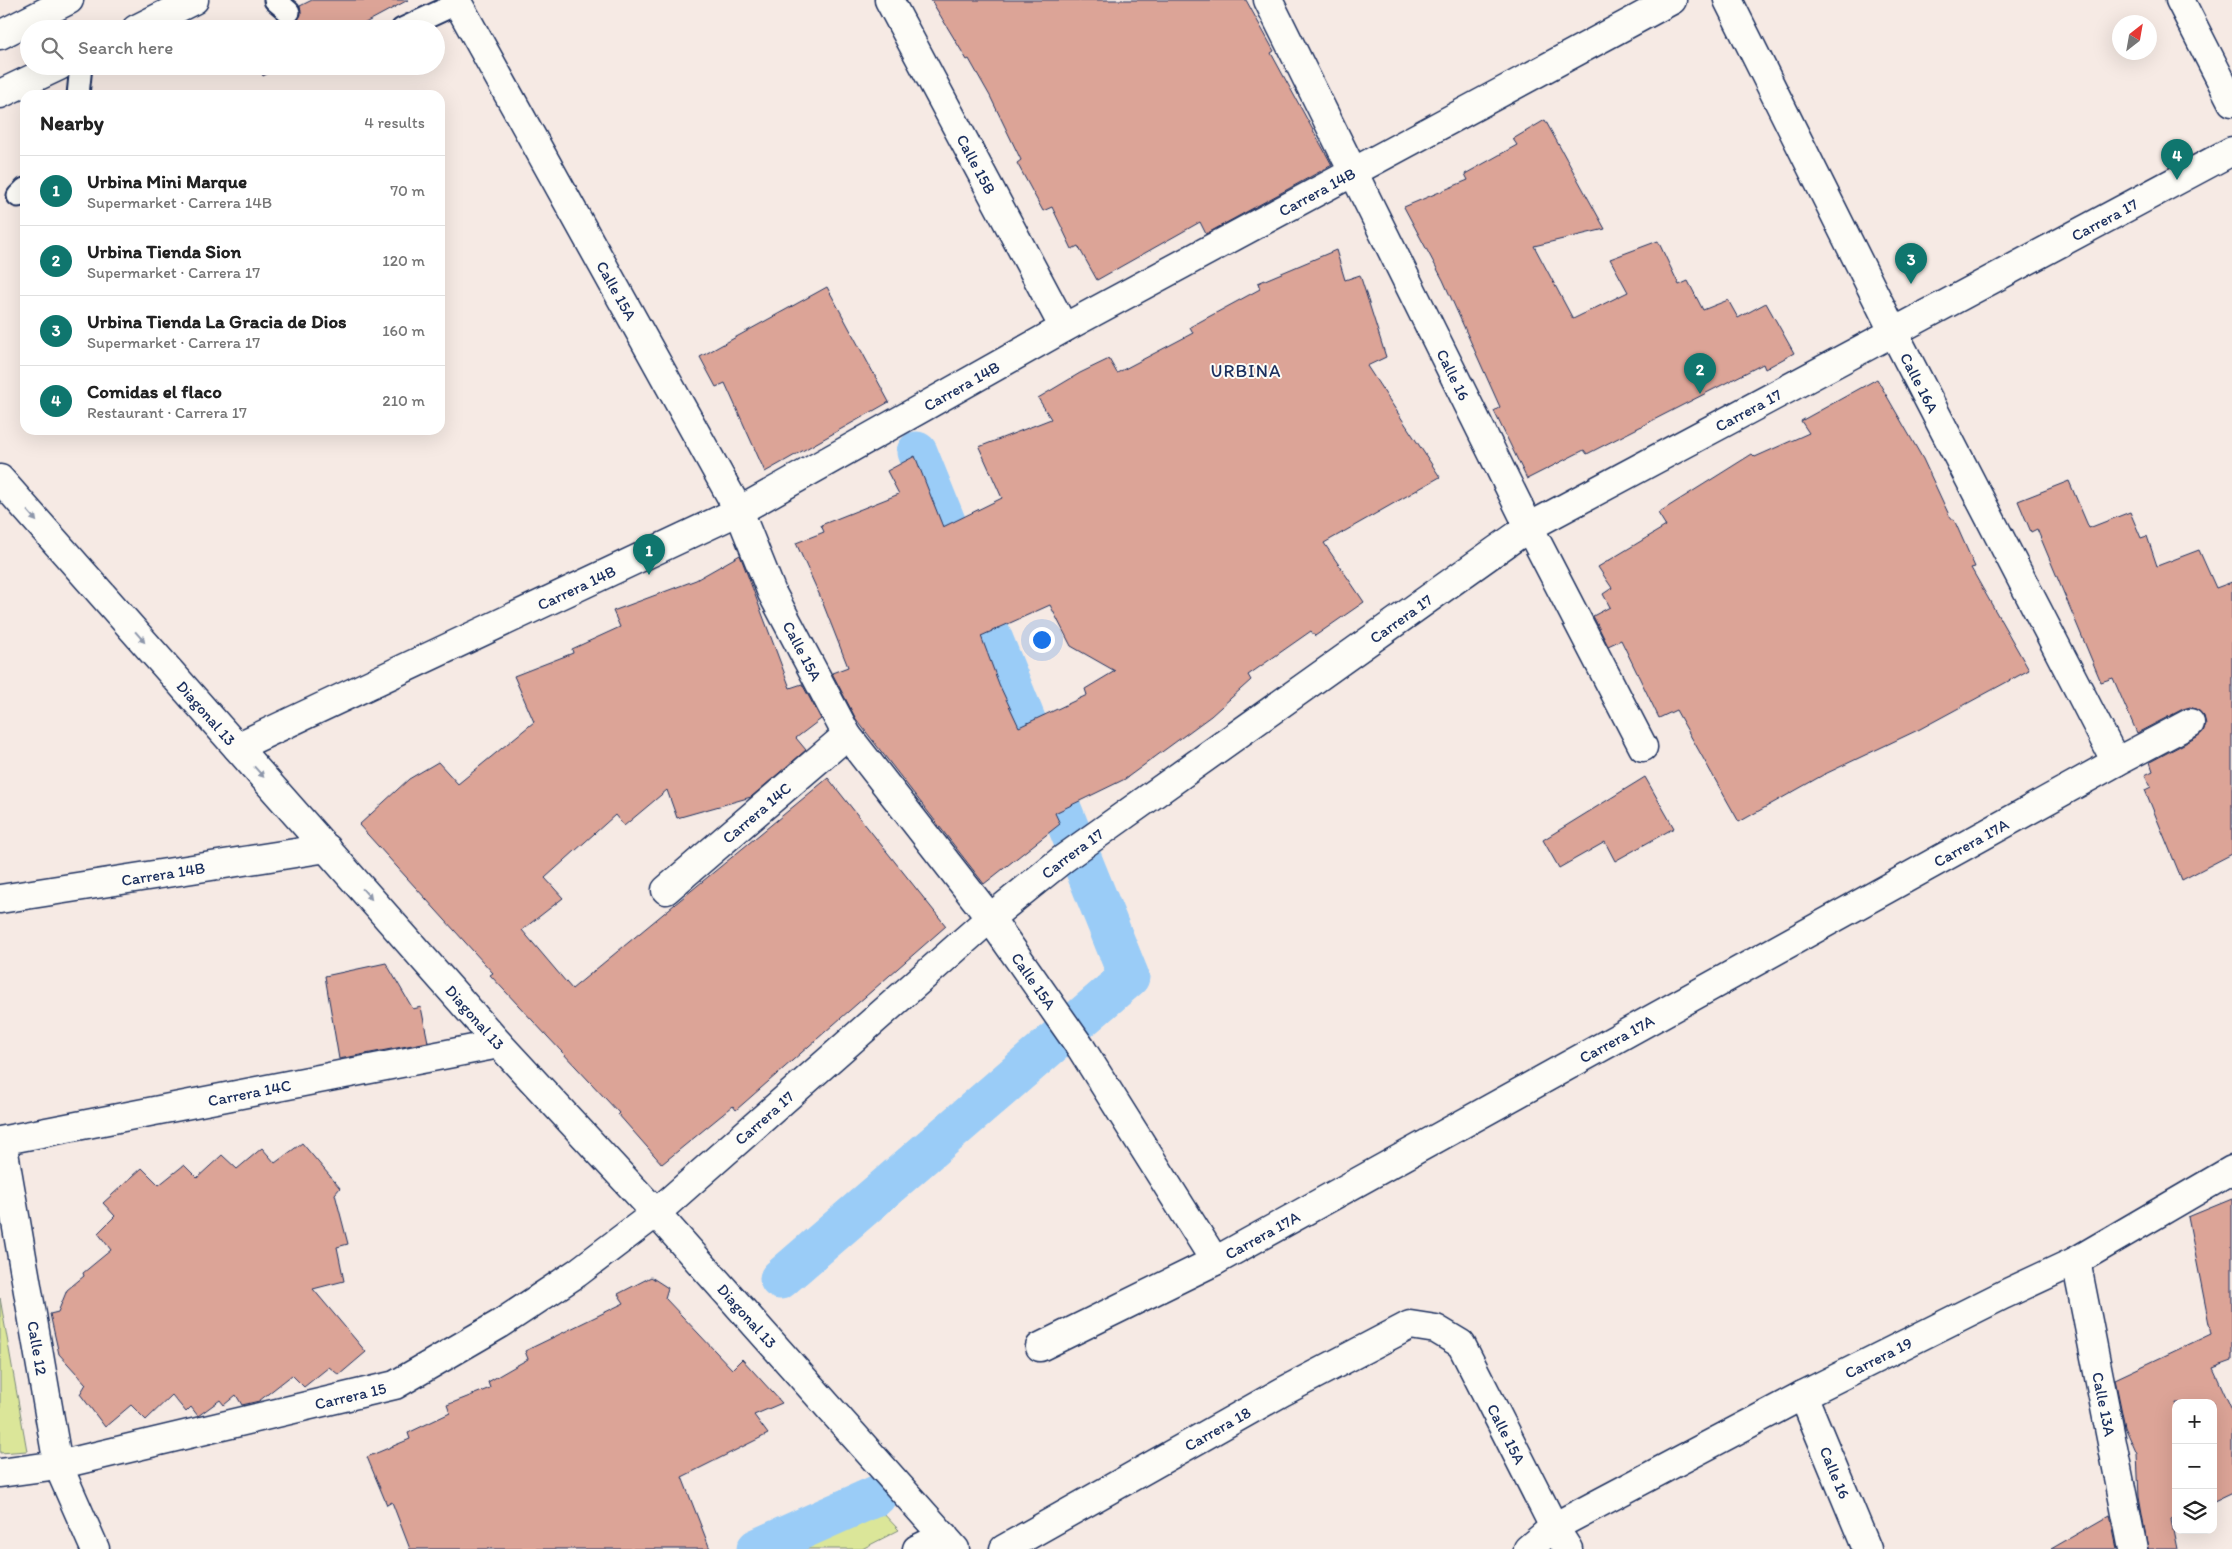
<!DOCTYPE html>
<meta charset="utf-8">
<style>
:root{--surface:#fff;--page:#f6f6f6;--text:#222;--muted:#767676;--line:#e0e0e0;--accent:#0f766e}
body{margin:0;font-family:Itim,sans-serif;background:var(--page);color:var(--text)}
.controls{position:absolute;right:15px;bottom:15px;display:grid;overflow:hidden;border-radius:10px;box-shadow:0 5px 20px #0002}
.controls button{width:45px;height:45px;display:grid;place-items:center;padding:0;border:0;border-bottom:1px solid var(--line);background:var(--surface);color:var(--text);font:25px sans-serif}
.compass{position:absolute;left:2112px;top:15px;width:45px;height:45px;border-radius:50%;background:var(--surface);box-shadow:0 5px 20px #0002;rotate:31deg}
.you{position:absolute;left:1041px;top:639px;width:18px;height:18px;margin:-12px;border:4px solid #fff;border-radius:50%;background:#1a73e8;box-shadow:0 0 0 8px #1a73e833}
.badge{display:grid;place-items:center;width:32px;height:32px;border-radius:50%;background:var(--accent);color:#fff;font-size:16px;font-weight:700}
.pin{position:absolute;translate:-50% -41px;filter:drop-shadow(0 1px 2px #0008)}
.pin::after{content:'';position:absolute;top:26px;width:18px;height:15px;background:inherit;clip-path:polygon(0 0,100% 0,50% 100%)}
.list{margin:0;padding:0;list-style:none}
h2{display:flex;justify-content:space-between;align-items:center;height:65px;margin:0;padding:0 20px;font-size:21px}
h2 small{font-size:16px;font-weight:400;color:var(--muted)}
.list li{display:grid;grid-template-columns:32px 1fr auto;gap:15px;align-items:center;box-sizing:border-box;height:70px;padding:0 20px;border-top:1px solid var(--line)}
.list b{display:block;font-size:19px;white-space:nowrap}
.list p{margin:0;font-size:16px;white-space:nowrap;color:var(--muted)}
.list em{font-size:16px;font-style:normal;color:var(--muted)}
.icon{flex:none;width:28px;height:28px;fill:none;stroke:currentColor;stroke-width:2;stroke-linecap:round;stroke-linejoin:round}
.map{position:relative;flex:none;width:2232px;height:1549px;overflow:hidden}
.search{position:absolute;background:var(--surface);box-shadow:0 5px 20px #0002;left:20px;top:20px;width:425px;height:55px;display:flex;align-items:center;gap:12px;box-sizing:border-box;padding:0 18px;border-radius:28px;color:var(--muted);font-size:19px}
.panel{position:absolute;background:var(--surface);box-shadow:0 5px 20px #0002;left:20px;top:90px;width:425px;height:345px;border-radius:15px}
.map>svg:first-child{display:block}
</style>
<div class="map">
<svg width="2232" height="1549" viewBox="0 0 2232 1549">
<rect width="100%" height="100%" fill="#f6eae4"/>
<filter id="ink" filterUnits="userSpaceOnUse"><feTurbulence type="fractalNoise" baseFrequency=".02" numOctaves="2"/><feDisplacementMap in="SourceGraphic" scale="10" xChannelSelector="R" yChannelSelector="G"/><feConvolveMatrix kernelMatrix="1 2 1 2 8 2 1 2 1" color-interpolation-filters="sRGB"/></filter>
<g filter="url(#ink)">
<path fill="#dbe699" stroke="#7b8a7c" d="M0,1298L27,1451L0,1453Z
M880,1510L899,1530L862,1549H795Z"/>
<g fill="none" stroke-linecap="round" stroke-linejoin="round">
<path stroke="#9accf7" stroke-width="41" d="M780,1279L1129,977L917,452
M757,1549L876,1496"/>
</g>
<path fill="#dca497" stroke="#1b2f5e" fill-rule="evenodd" d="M312,0H408L354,29H257L277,18L286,24H294L301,15L300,6Z
M931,0H1246L1274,51L1271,53L1332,165L1206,234L1200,222L1097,280L1078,246L1072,249L1052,207L1043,211L1017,163L1021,160L990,96L969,59L967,60Z
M258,66H282L263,76Z
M1545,120L1605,229L1534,246L1573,319L1628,292L1610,259L1658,241L1679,285L1688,281L1703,310L1728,300L1738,318L1766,303L1794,353L1765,369L1763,364L1587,454L1584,450L1527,479L1494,411L1500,407L1443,280L1404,207L1468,180L1465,174L1517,145L1513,139Z
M1336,250L1345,280L1360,275L1386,357L1367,366L1440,477L1324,543L1364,602L1315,636L1311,631L1248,675L1251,680L1211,716L1125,779L1055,813L1060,824L984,884L856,719L832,673L848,667L820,596L796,543L824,532L821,525L899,494L887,471L915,456L943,527L1002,498L979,447L1051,419L1038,398L1080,373L1109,359L1117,373L1193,333L1190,327L1260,289L1258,283ZM1050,605L1071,646L1115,671L1085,689L1087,695L1019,727L999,684L981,636Z
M827,287L889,402L765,472L725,383L716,387L700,357Z
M1877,379L1923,459L1949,515L1955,522L1975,567L1971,568L2029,670L1920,729L1823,775L1739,822L1676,710L1659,718L1621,640L1608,646L1593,616L1610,607L1603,594L1612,588L1598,567L1666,526L1658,513L1752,454L1755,457L1809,433L1801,421Z
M2069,481L2089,528L2130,512L2141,538L2147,536L2157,566L2199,550L2216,588L2232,582V854L2182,880L2145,790L2151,787L2145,775L2153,771L2150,762L2197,737L2203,732L2206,724L2204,716L2198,710L2190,707L2183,709L2137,733L2113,678L2101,682L2037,529L2031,532L2018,501Z
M740,555L790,688L802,684L821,719L796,738L806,750L751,797L677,818L667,790L624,826L615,815L545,878L563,898L522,930L572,989L828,778L946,926L736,1110L733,1106L662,1164L618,1114L619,1113L490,975L493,973L359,825L409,779L438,762L458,784L534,722L514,676L573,653L572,649L620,627L613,611L696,580Z
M1645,777L1674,828L1615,861L1605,842L1559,868L1543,840Z
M386,963L413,1009L421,1007L428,1042L339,1059L325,976Z
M302,1143L340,1188L335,1194L348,1244L337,1247L344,1281L313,1289L366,1352L339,1375L329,1367L304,1387L292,1375L259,1401L242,1405L236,1395L224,1405L220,1400L198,1416L191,1407L186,1412L172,1395L146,1420L131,1405L105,1427L80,1394L86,1384L59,1354L50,1314L58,1312L67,1290L84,1276L83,1273L111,1250L98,1233L115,1216L103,1203L142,1168L159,1185L184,1165L197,1178L222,1155L237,1169L262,1148L275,1163Z
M2232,1199V1361L2213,1368L2232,1410V1493L2213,1502V1403H2176V1518L2171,1520L2177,1549H2148L2139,1497L2137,1454L2125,1427L2115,1379L2211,1334L2188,1217Z
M651,1277L668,1288L665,1298L732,1369L742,1359L782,1403L754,1415L768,1434L682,1477L710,1549H410L392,1502L387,1505L367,1457L410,1439L408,1433L450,1413L447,1405L490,1388L488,1382L528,1359L525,1351L624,1303L618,1294Z
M2110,1515L2117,1549H2051Z"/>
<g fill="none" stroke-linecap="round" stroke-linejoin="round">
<defs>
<path id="service" d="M275,0L289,12
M402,29L458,3
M78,95L81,66
M18,196L25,189"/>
<g id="minor">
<path id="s1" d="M456,0L739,511L772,593L847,735L990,918L1081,1048L1215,1261"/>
<path id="s2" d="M889,0L1064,328"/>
<path id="s3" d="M1268,0L1529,527L1643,747"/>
<path id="s4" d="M1728,0L1894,333L2116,762"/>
<path d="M2180,0L2232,102"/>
<path id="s5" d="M237,747L739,511L1064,328L1672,0"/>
<path id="s6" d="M666,890L847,735"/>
<path id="s7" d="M0,899L327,848"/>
<path id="s8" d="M0,1141L499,1044"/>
<path id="s9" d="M2,1141L58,1465L95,1549"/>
<path id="s10" d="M2076,1261L2133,1549"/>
<path id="s11" d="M1040,1347L1215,1261L2116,762L2190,723"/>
<path id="s12" d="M1803,1395L1867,1549"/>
<path id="s13" d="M0,1473L58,1465L395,1385L500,1324L577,1273L656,1213L990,918L1063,859L1529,527L2232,151"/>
<path d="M917,1549L944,1536"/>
<path id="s14" d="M1004,1549L1282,1392L1410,1325L1436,1329L1461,1344L1554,1527L1568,1549"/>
<path id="s15" d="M1528,1549L1554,1527L1803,1395L2003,1295L2076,1261L2232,1170"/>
</g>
<g id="tertiary">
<path id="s16" d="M0,479L499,1044L656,1213L955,1549"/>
</g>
<path id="secondary" d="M136,29L194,0
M0,35L69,0
M0,94L59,66"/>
</defs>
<use href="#service" stroke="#1b2f5e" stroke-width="25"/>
<use href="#minor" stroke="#1b2f5e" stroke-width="31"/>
<use href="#tertiary" stroke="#1b2f5e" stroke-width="31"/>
<use href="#secondary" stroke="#1b2f5e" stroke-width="31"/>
<use href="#service" stroke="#fdfcf7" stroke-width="21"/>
<use href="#minor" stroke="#fdfcf7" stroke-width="28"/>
<use href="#tertiary" stroke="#fdfcf7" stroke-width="28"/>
<use href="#secondary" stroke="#fdfcf7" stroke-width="28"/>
</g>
<defs><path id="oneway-solid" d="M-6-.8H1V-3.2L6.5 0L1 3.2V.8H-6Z" transform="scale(1.25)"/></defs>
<g fill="#8c96aa">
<use href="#oneway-solid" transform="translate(32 516) rotate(49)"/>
<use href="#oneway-solid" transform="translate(140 637) rotate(49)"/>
<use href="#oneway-solid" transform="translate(259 772) rotate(48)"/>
<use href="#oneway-solid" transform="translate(367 894) rotate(49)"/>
</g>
</g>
<g text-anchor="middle" stroke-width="4" stroke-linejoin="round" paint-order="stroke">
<g font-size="16" fill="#1b2f5e" stroke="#fdfcf7">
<text dy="6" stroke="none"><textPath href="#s2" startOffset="186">Calle 15B</textPath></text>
<text dy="6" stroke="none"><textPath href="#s5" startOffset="1215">Carrera 14B</textPath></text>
<text dy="6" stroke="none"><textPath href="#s13" startOffset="2482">Carrera 17</textPath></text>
<text dy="6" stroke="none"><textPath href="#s1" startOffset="332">Calle 15A</textPath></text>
<text dy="6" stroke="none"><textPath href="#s3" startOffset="418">Calle 16</textPath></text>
<text dy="6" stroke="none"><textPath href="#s4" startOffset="428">Calle 16A</textPath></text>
<text dy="6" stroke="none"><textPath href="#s5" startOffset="810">Carrera 14B</textPath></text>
<text dy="6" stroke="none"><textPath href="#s13" startOffset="2078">Carrera 17</textPath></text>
<text dy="6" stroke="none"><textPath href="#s5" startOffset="375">Carrera 14B</textPath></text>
<text dy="6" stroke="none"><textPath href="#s13" startOffset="1672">Carrera 17</textPath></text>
<text dy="6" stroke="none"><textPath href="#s1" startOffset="738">Calle 15A</textPath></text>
<text dy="6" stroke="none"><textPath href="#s16" startOffset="312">Diagonal 13</textPath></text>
<text dy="6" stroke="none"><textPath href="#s6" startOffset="119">Carrera 14C</textPath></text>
<text dy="6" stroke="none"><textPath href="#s11" startOffset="1059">Carrera 17A</textPath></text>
<text dy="6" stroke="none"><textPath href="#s13" startOffset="1268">Carrera 17</textPath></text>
<text dy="6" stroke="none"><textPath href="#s7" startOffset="165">Carrera 14B</textPath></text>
<text dy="6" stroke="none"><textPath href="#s1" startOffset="1142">Calle 15A</textPath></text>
<text dy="6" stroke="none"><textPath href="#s16" startOffset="718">Diagonal 13</textPath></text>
<text dy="6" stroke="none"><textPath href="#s11" startOffset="654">Carrera 17A</textPath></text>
<text dy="6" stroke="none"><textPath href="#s8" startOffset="254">Carrera 14C</textPath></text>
<text dy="6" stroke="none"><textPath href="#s13" startOffset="862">Carrera 17</textPath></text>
<text dy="6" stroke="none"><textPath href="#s11" startOffset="249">Carrera 17A</textPath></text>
<text dy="6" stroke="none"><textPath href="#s16" startOffset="1122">Diagonal 13</textPath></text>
<text dy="6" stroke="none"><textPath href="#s9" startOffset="210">Calle 12</textPath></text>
<text dy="6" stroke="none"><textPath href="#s15" startOffset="400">Carrera 19</textPath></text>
<text dy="6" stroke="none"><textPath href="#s13" startOffset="359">Carrera 15</textPath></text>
<text dy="6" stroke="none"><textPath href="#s10" startOffset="146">Calle 13A</textPath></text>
<text dy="6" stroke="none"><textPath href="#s14" startOffset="245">Carrera 18</textPath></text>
<text dy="6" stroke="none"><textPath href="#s14" startOffset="620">Calle 15A</textPath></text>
<text dy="6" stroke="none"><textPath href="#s12" startOffset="84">Calle 16</textPath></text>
</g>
<g font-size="18" letter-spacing="1" fill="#1b2f5e" stroke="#fdfcf7">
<text x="1246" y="377">URBINA</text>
</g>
</g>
</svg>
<div class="controls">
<button>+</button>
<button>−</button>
<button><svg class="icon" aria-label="layers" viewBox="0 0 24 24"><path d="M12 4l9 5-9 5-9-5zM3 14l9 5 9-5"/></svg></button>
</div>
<svg class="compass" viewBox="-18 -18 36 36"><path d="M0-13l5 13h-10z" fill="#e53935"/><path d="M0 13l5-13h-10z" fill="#767676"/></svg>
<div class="you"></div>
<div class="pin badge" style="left:649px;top:575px">1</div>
<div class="pin badge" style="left:1700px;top:394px">2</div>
<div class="pin badge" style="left:1911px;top:284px">3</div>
<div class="pin badge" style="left:2177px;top:180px">4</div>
<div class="search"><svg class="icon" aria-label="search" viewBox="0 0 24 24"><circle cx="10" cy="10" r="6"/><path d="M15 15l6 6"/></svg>Search here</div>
<section class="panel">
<h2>Nearby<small>4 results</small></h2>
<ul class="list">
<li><span class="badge">1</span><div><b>Urbina Mini Marque</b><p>Supermarket · Carrera 14B</p></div><em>70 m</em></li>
<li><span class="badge">2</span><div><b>Urbina Tienda Sion</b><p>Supermarket · Carrera 17</p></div><em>120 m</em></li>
<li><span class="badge">3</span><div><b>Urbina Tienda La Gracia de Dios</b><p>Supermarket · Carrera 17</p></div><em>160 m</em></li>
<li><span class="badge">4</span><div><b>Comidas el flaco</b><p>Restaurant · Carrera 17</p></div><em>210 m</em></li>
</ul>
</section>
</div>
